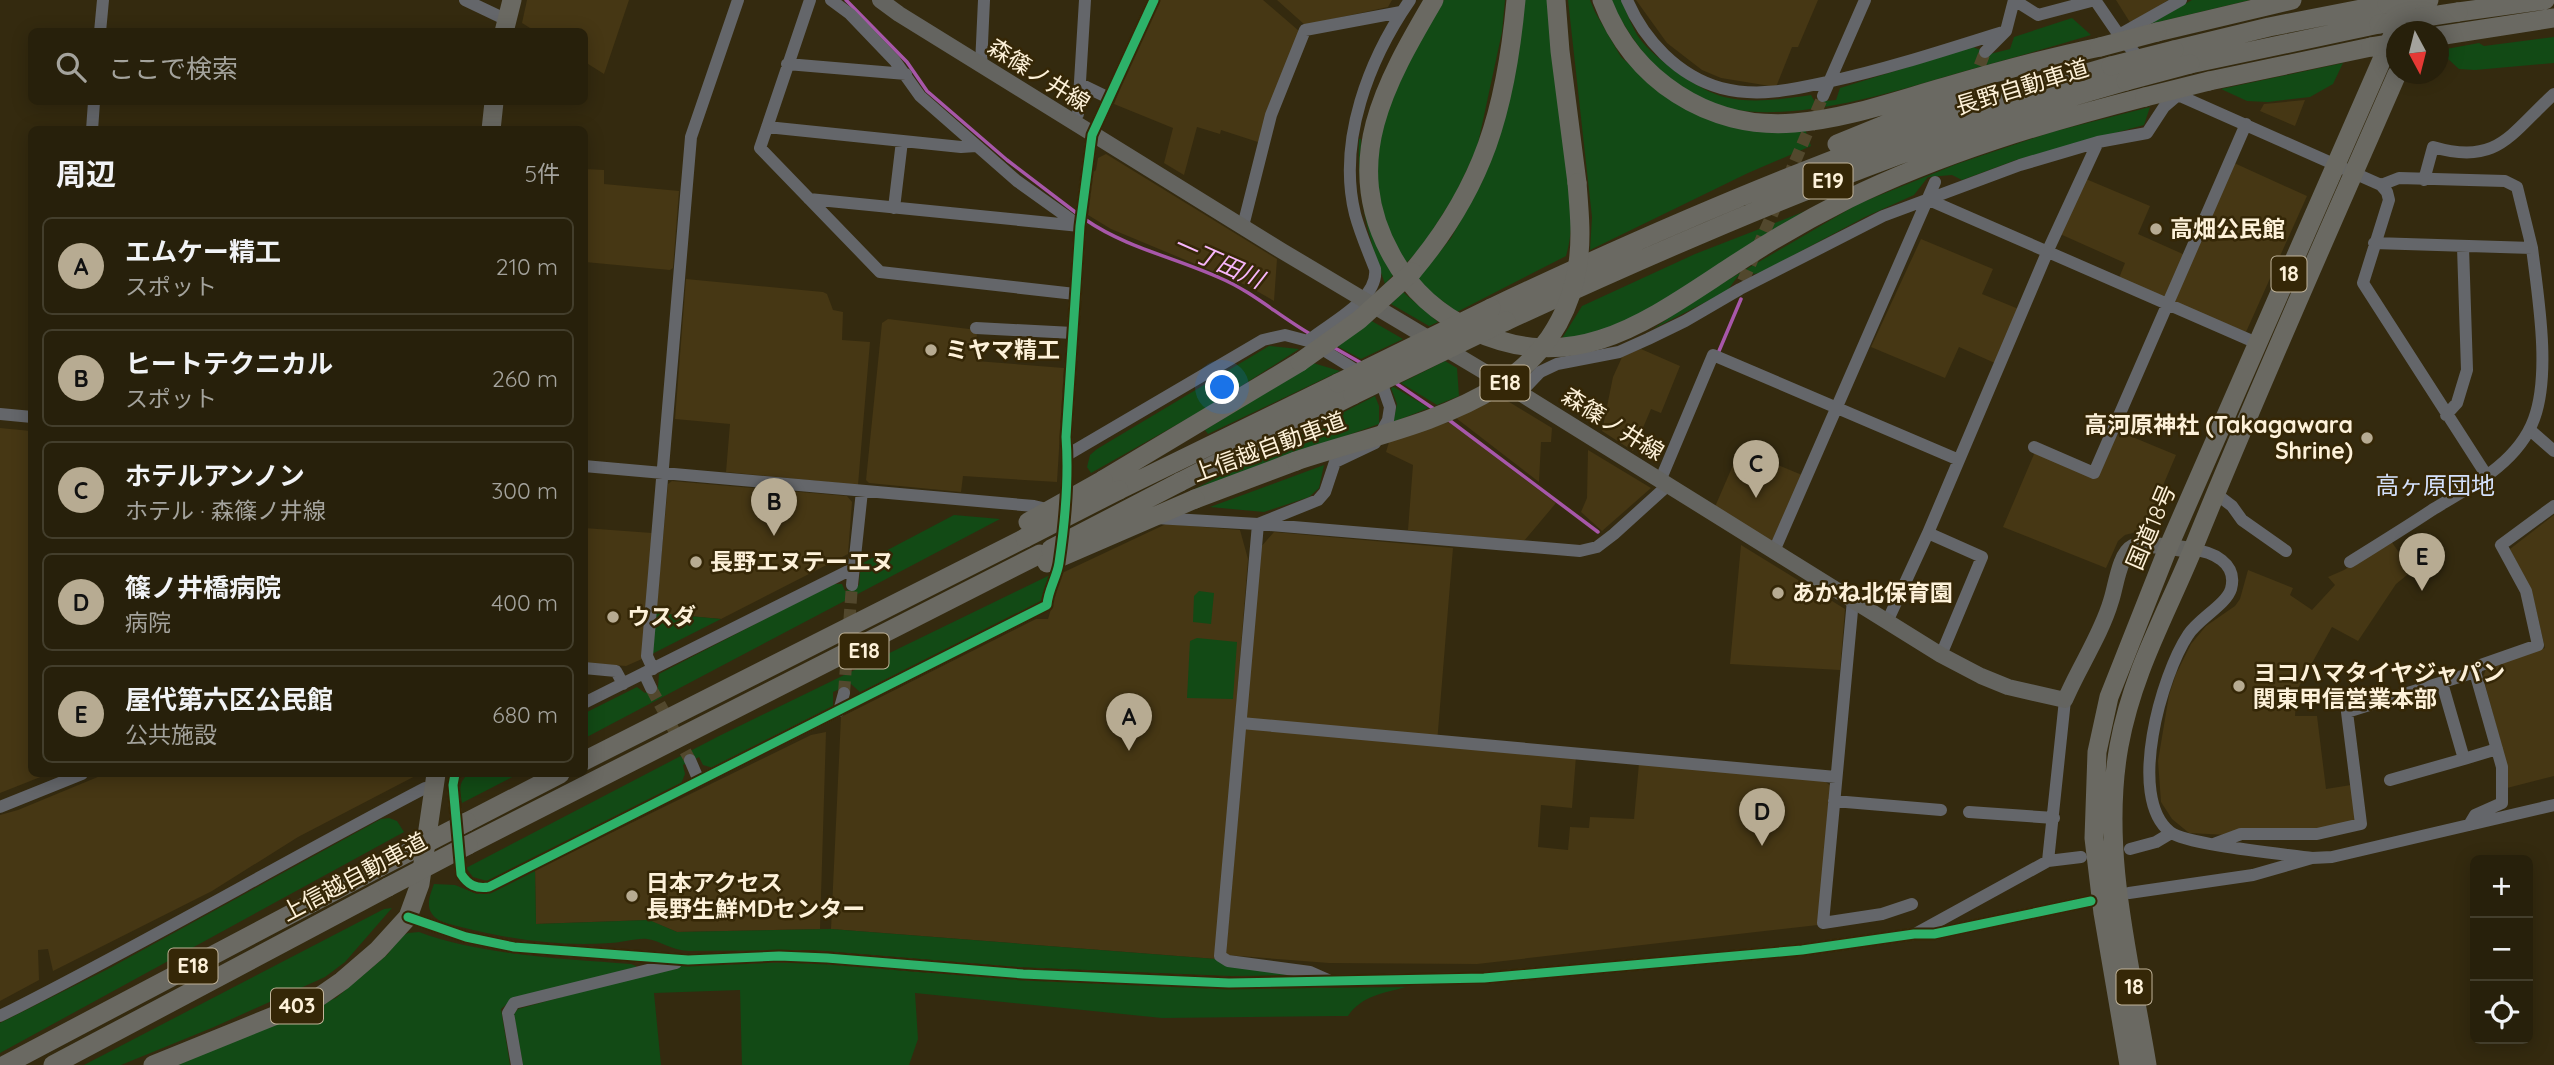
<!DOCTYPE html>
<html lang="ja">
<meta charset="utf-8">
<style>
:root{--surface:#27200b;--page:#2f2814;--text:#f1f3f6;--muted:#a4a39d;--line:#433e2c;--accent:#b7ab92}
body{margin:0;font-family:Quicksand,"Noto Sans JP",sans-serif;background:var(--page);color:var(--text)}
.controls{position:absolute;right:21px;bottom:21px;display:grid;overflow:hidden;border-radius:10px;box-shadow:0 4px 18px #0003}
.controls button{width:63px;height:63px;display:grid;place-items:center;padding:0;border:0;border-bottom:2px solid var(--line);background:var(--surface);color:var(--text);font:35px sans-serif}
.compass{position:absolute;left:2386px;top:21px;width:63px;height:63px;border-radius:50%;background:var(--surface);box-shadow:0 4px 18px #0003;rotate:173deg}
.you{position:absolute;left:1223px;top:388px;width:24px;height:24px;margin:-18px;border:5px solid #fff;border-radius:50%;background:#1a73e8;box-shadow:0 0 0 10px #1a73e833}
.badge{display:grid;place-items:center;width:46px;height:46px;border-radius:50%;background:var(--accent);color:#111;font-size:23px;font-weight:700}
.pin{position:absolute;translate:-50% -58px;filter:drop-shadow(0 2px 4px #0008)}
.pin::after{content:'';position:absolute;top:37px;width:24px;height:21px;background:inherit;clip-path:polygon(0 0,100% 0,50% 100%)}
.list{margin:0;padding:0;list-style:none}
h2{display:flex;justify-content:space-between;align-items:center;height:91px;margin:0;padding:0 28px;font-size:30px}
h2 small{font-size:23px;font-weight:400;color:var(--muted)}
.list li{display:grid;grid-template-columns:46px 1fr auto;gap:21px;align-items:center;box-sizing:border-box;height:98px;margin:0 14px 14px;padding:0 14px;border:2px solid var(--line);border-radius:10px}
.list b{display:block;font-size:26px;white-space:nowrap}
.list p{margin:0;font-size:23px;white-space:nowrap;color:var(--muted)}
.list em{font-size:23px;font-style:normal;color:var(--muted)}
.icon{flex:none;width:38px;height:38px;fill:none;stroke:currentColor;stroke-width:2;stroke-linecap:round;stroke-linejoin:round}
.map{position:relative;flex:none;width:2554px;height:1065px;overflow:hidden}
.search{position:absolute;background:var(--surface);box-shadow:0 4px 18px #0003;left:28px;top:28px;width:560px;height:77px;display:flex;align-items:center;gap:18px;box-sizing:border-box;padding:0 24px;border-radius:10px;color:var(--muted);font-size:26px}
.panel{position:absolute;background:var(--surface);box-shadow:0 4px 18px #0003;left:28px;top:126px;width:560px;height:651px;border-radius:10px}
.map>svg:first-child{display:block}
</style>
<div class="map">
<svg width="2554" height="1065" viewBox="0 0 2554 1065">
<rect width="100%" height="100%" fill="#342a0f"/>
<path fill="#463714" d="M527,0H629L604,74L585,62L584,32L535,31L522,23Z
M1160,0H1263L1299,31L1258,142L1221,130L1220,134L1197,127L1184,175L1164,163L1173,128L1114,104L1131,59Z
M1277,0H1392L1388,7L1305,25Z
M1636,0H1818L1798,47H1792L1776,87L1721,78L1702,70L1667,43Z
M2116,0H2168L2131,24Z
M2305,100L2295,126L2260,111L2264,104Z
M1106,154L1277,259L1274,301L1248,286L1111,229L1088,215L1091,174L1096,170L1098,158Z
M2232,162L2307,196L2246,332L2174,302Z
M584,169L604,170V184L679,191L673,268L670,270L585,262Z
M2086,179L2150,206L2138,234L2185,255L2167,299L2119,278L2125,263L2060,234Z
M1921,239L1993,269L1982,294L2021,310L1997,364L1959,347L1945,378L1871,347Z
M686,279L823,292L827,294L833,310L843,312L842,340L870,342L858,485L726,472L730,424L675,419Z
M888,319L977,330L976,361L1064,368L1057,482L963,476L961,492L869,483L866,480L882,323Z
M1641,349L1680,366L1661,413L1651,409L1633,451L1602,431L1613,377L1623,355Z
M1501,397L1552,428L1551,442H1541L1539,482L1456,418Z
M1449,422L1556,503L1524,541L1408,530L1413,465L1386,452L1389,442Z
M0,428L31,431L32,774H48L0,793Z
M2118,431L2176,455L2144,530L2125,535L2118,541L2106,568L2003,527L2035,452L2096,477Z
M1740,449L1802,475L1773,541H1767L1714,509Z
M1588,450L1651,488L1602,531L1581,512L1587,498Z
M672,481L847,496L852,502L848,554L721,619L656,613L668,484Z
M2554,515V776L2507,788V766L2483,677L2486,669L2545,648L2532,593L2510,549Z
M1166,524L1240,530L1248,559L1216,959L831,929L841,717L1036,619H1048L1062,573Z
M584,528L652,533L642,659L626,666L585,663Z
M1274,532L1453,548L1437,743L1576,756L1572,808L1541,805L1538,847L1568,850L1570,827L1589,828L1590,817L1634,819L1639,763L1822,779L1832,787L1818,925L1477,964L1329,963L1226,955L1260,548Z
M2391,541L2412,571L2396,584L2358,641L2332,627L2297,690L2295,716H2317L2326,789L2351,785L2356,820L2317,830L2227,835L2189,833L2172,819L2161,802L2158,761L2169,695L2176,674L2191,644L2206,626L2235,606L2240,599L2248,570L2293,588L2290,595L2312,610L2335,585L2328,577L2344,570Z
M1741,545L1845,609L1840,670L1730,664Z
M826,732L820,929L677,932L648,920L536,924L535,870L811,735Z
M105,774H419L298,837L212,891L53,971L48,949L38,950L39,980L0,1001V815L18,810Z"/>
<path fill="#124a15" d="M1444,0H1505L1502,32L1477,148L1455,195L1421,248L1404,265C1348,153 1386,98 1444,0Z
M1525,0H1549C1554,46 1559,93 1564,139C1568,176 1577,220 1566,256L1457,312L1416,281L1451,238L1482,182Z
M1568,0H1590L1595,12L1621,57L1668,98L1804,126L1811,146L1748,173L1590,250L1592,217Z
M1610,0H1621C1627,12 1632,28 1640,39C1655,59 1700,91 1724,97C1752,104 1783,99 1811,95L1815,102L1836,100L1840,88L1973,47L1990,54L2010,49L2014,37L2072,18L2091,35C2047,48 2002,61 1958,73C1889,93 1771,132 1702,100C1657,79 1633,42 1610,0Z
M2192,0H2250L2146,25Z
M2554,37V63L2475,70L2459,69L2448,59L2446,49L2479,43L2484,46Z
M2343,63L2333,84L2310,97L2268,102L2247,101L2221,89Z
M2150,107L2144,125L2016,160L1962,180L1952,175L1928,177L1914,195L1865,217L1760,273L1738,276L1727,291L1653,329L1697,298L1858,204L1957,164L2052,132Z
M1359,139H1361L1360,167L1393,275L1385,284C1367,234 1357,193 1359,139Z
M1821,205L1639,316L1581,338L1561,340L1582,306L1695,254Z
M1403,292L1438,322L1429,326L1391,304Z
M1370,320L1403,339L1361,359L1337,346Z
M1269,346L1299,349L1215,403L1091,473L1087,467L1090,455L1097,449Z
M1445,361L1457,368L1459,396L1437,405L1401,383Z
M1313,363L1340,371L1208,434L1205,430Z
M1394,387L1429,408L1393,422L1397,404L1391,388Z
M1375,396L1379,406V424L1189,492Z
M1324,465L1319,488L1309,497L1264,512L1210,507Z
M954,515L1000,519L585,738V713L637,687L645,693L658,687L659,674L832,584H842L845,591L859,585L861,564Z
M1050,575L1040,603L861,693L851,684L833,692V710L713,768L703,765L699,757L683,765L685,774L681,784L585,835L487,881L473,877L466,868L719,736Z
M1199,591L1214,593L1211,624L1193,622L1194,596Z
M656,613L721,619L652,654Z
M1197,638L1237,642L1233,699L1187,698L1190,641Z
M468,774H518L462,803C460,790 458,783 468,774Z
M389,818L397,821L404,832L0,1053V1023L108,969L381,819Z
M535,870L536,924L649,920L677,932L831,929L1216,959L1300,975L1231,976L1016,967L813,950L688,951C671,950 661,941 647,939C636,938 622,943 610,943C560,947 509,939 461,927C454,925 441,923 436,918C424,909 430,895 434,884L455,885L477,894L494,890Z
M392,908L345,962L325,977L214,1027L121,1065H84L384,909Z
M419,932C481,955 564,959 631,964L636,966V970L514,998L501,1009L510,1065H172L336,998L388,954L398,938L408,933Z
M770,962L818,963L919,972L1235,989L1406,987C1384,993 1361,996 1348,1016H1338L1162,1018L915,993L918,1039L909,1065H742L740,990L654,993L661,1065H523L514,1014L518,1009L682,964Z"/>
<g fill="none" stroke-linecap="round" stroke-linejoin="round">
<path stroke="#a757a9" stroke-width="3.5" d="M846,0L907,62L927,91L1007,160L1079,215
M1086,220C1125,247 1176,258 1220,278C1253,292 1280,317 1312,335
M1333,347L1363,364
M1719,351L1741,299
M1394,382L1434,409
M1449,420L1598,532"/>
<path stroke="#52482d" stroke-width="12" stroke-dasharray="12 6" stroke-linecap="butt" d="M1960,116L1985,52
M1788,178L1823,96
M1743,281L1778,201
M651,688L690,760
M844,693L852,585"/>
<path stroke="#64666a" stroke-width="12" d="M465,0L507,20
M810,0L760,148L880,272L1075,294
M831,0L850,14L895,61L920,96L1017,181L1080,226
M1627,0C1644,40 1678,76 1721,88C1759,98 1795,89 1832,81C1891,68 1948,49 2006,31
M2095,0L2121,38L2144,63
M100,32L103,0
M2119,35L2181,0
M1985,52L2006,31L2014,0L2038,15L2095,0
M787,64L906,74
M981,65L984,0
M1080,84L1109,98
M2172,90L2178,95L2381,185L2387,192L2389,200L2363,283L2487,476
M1823,96L1865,0
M1078,114L1085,0
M767,127L961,147L976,146
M92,130L94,102
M2424,180L2433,147C2498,166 2510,134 2554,94
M2381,185L2399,178L2505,181L2517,187L2532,248
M809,199L1080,226
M1929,200L2259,344
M894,208L902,141
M1243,226L1271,115L1305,30L1401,12
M976,328L1073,333
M1520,393L1540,372L1557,364L1619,352L1648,339L1685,321L1740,289L1883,216L2020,165L2098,142L2147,133L2164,107L2178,95
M0,414L32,417
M2446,415L2457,403L2467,370L2463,247
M2530,430L2554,451
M2034,447L2094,473L2246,124
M1067,455L1263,340L1285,335L1308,341C1329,323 1379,300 1375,269C1368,251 1360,233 1355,214C1337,141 1369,59 1410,0
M584,466L1034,506L1051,510
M1660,481L1713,355L1959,460
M2215,493L2232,506L2242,520L2286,551
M1156,518L1258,524L1580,551L1597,547L1614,534L1667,486
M1258,524L1220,956L1228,961L1310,972L1328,980
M1258,524L1318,500L1325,492L1335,462L1375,443L1388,420L1390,407L1383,387L1317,346
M1928,533L1982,557L1941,655
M2192,550C2212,551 2238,563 2231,589C2226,605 2198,619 2188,635C2162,674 2126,797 2170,832C2187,845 2285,854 2312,858
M1774,551L1935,182
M2350,562C2377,545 2405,528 2432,510C2470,487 2518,463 2534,419C2551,373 2538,297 2532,248L2374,243
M852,585L862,491
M1853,600L1823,923L1882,914L1912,904
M1887,622L1928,533L2049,248L2098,142
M584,668L616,671L623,684
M653,669L647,656L691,137L738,0
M644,673L651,688
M584,703L854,568
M839,711L844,693
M1241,723L1836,777
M2464,759L2497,749
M690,760L699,781
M455,774L453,785L461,874C468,885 476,889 489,887L1047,605C1048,590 1057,577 1059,563C1065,522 1069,477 1066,437L1080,226L1092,135L1154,0
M2390,780L2464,759L2442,683
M1834,801L1941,810
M0,807L82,774
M1969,812L2054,818
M2469,825L2475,815L2502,803V767L2475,672
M2214,844L2241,834H2317L2361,824L2347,712L2475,672L2478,666L2538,645L2526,591L2501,545L2554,506
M2130,849L2156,842L2171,833
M2048,861L2065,700
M2129,893L2253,875L2312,858L2332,857L2554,805
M408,917L466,937L514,947L688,960L779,956L827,958L1023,974L1229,983L1484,978L1802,950L1914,934H1934L2091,901
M1915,934L2048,861L2081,857
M0,1016C144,944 283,862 425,788
M517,1065L508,1013L514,1003L676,963"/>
<path stroke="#646460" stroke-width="16" d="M880,0L899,14L1282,251L1520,393L1941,655L1981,676L2008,687L2065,700C2079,667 2101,635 2111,601C2116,587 2119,554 2133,547C2145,541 2178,549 2192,550"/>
<path stroke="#6a6962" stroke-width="19" d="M1434,0C1386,82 1339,162 1392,256C1410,289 1439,315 1474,331C1574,376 1645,323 1726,270C1765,244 1806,220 1848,199C1942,153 2043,123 2145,97
M1556,0L1560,51L1577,183
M1602,0C1632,80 1709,130 1794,123C1846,119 1895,101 1945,87C1996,72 2047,58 2100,47
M2458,12L2545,0
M504,32L512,0
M2157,32L2292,0
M2416,32L2429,0
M2438,36L2554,18
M2174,50L2269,27L2387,4
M2190,64L2379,24
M2209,81L2371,47
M491,130L494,102
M1837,144L1955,96
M1412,272C1484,187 1506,109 1516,0
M1491,308C1692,213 1897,127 2111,66
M1506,321C1708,228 1911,141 2126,81
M1103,480L1300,362
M1180,482L1353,395
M1119,490L1338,383
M1195,499L1296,461
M584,761L1025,538
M467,822L560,774
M468,845L1040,554
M5,1065L380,867
M53,1065L388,887
M153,1065L316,999L342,981L378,950L408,917L420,884L436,774
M2129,1065L2103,913L2094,838L2097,752L2109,697L2168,548L2405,7
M2147,1065C2130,961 2100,852 2119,746C2133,670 2167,613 2195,544C2259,386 2329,230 2397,74"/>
<path stroke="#6a6962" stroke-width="19" d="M2387,4L2412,0
M2379,24L2458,12
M2100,47L2157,32
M2371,47L2396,43
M2111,66L2174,50
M2126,81L2190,64
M2145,97L2209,81
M1300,362L1359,320L1412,272
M1338,383L1491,308
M1353,395L1506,321
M1296,461C1408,423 1557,406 1578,263C1582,236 1579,209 1577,183
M1028,522L1103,480
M1025,538L1119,490
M1051,549L1180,482
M1047,563L1195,499
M380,867L467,822
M388,887L468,845"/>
<defs>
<path id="cycleway" d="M455,774L453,785L461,874C468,885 476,889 489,887L1047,605C1048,590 1057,577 1059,563C1065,522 1069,477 1066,437L1080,226L1092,135L1154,0
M408,917L466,937L514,947L688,960L779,956L827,958L1023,974L1229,983L1484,978L1802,950L1914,934H1934L2091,901"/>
</defs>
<use href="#cycleway" stroke="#352707" stroke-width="13"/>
<use href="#cycleway" stroke="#2db169" stroke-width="9"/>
</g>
<g fill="#b7ab92" stroke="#352707" stroke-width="2.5">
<circle cx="2156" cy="229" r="7"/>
<circle cx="931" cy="350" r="7"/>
<circle cx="2367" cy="438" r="7"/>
<circle cx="696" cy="562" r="7"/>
<circle cx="1778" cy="593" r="7"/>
<circle cx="613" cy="617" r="7"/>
<circle cx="2239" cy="686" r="7"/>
<circle cx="632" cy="896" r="7"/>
</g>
<g text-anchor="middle" stroke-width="5" stroke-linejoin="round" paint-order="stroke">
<g fill="#352707" stroke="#c1b49a" stroke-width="2">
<rect x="1803.5" y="163.5" width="49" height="35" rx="5"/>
<rect x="2271.5" y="256.5" width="35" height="35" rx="5"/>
<rect x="1480.5" y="365.5" width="49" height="35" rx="5"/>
<rect x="839.5" y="633.5" width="49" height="35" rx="5"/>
<rect x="168.5" y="948.5" width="49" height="35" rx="5"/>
<rect x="2116.5" y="969.5" width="35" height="35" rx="5"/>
<rect x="271" y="988.5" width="52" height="35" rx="5"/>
</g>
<g font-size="21" font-weight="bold" fill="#fdf1d9">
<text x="1828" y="188">E19</text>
<text x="2289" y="281">18</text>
<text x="1505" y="390">E18</text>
<text x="864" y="658">E18</text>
<text x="193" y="973">E18</text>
<text x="2134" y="994">18</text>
<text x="297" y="1013">403</text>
</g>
<g font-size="23" fill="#fdf1d9" stroke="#352707">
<text transform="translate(1039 75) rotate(32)" y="8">森篠ノ井線</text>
<text transform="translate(2022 87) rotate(-17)" y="8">長野自動車道</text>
<text transform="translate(1613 424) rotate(32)" y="8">森篠ノ井線</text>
<text transform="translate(1269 447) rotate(-20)" y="8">上信越自動車道</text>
<text transform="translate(2151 527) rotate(-67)" y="8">国道18号</text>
<text transform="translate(354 877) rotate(-28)" y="8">上信越自動車道</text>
</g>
<g font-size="23" font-weight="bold" fill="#fdf1d9" stroke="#352707" text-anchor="start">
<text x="2170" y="237">高畑公民館</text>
<text x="945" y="358">ミヤマ精工</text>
<text x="2353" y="433" text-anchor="end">高河原神社 (Takagawara<tspan x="2353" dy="26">Shrine)</tspan></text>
<text x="710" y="570">長野エヌテーエヌ</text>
<text x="1792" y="601">あかね北保育園</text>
<text x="627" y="625">ウスダ</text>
<text x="2253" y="681">ヨコハマタイヤジャパン<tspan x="2253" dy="26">関東甲信営業本部</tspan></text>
<text x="646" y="891">日本アクセス<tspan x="646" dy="26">長野生鮮MDセンター</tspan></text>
</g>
<g font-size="24" font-style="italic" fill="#f7b6fb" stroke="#352707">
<text transform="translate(1218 262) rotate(24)" y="8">一丁田川</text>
</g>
<g font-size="24" fill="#d4e1fc" stroke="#352707">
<text x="2435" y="494">高ヶ原団地</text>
</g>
</g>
</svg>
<div class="controls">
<button>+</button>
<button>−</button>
<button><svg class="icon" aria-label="locate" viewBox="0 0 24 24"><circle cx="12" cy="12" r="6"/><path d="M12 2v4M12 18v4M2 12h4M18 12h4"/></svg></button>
</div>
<svg class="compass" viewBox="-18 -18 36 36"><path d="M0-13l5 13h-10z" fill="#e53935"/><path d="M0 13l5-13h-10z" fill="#a4a39d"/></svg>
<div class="you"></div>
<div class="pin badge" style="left:1129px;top:751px">A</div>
<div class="pin badge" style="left:774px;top:536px">B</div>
<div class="pin badge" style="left:1756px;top:498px">C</div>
<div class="pin badge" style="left:1762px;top:846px">D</div>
<div class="pin badge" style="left:2422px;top:591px">E</div>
<div class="search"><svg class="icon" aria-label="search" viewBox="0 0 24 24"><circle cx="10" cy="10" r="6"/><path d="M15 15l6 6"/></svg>ここで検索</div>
<section class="panel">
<h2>周辺<small>5件</small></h2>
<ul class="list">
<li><span class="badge">A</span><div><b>エムケー精工</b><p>スポット</p></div><em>210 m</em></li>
<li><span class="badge">B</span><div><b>ヒートテクニカル</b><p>スポット</p></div><em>260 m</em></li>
<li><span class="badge">C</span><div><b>ホテルアンノン</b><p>ホテル · 森篠ノ井線</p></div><em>300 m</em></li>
<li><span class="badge">D</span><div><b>篠ノ井橋病院</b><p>病院</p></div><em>400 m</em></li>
<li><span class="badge">E</span><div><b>屋代第六区公民館</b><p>公共施設</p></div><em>680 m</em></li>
</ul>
</section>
</div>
